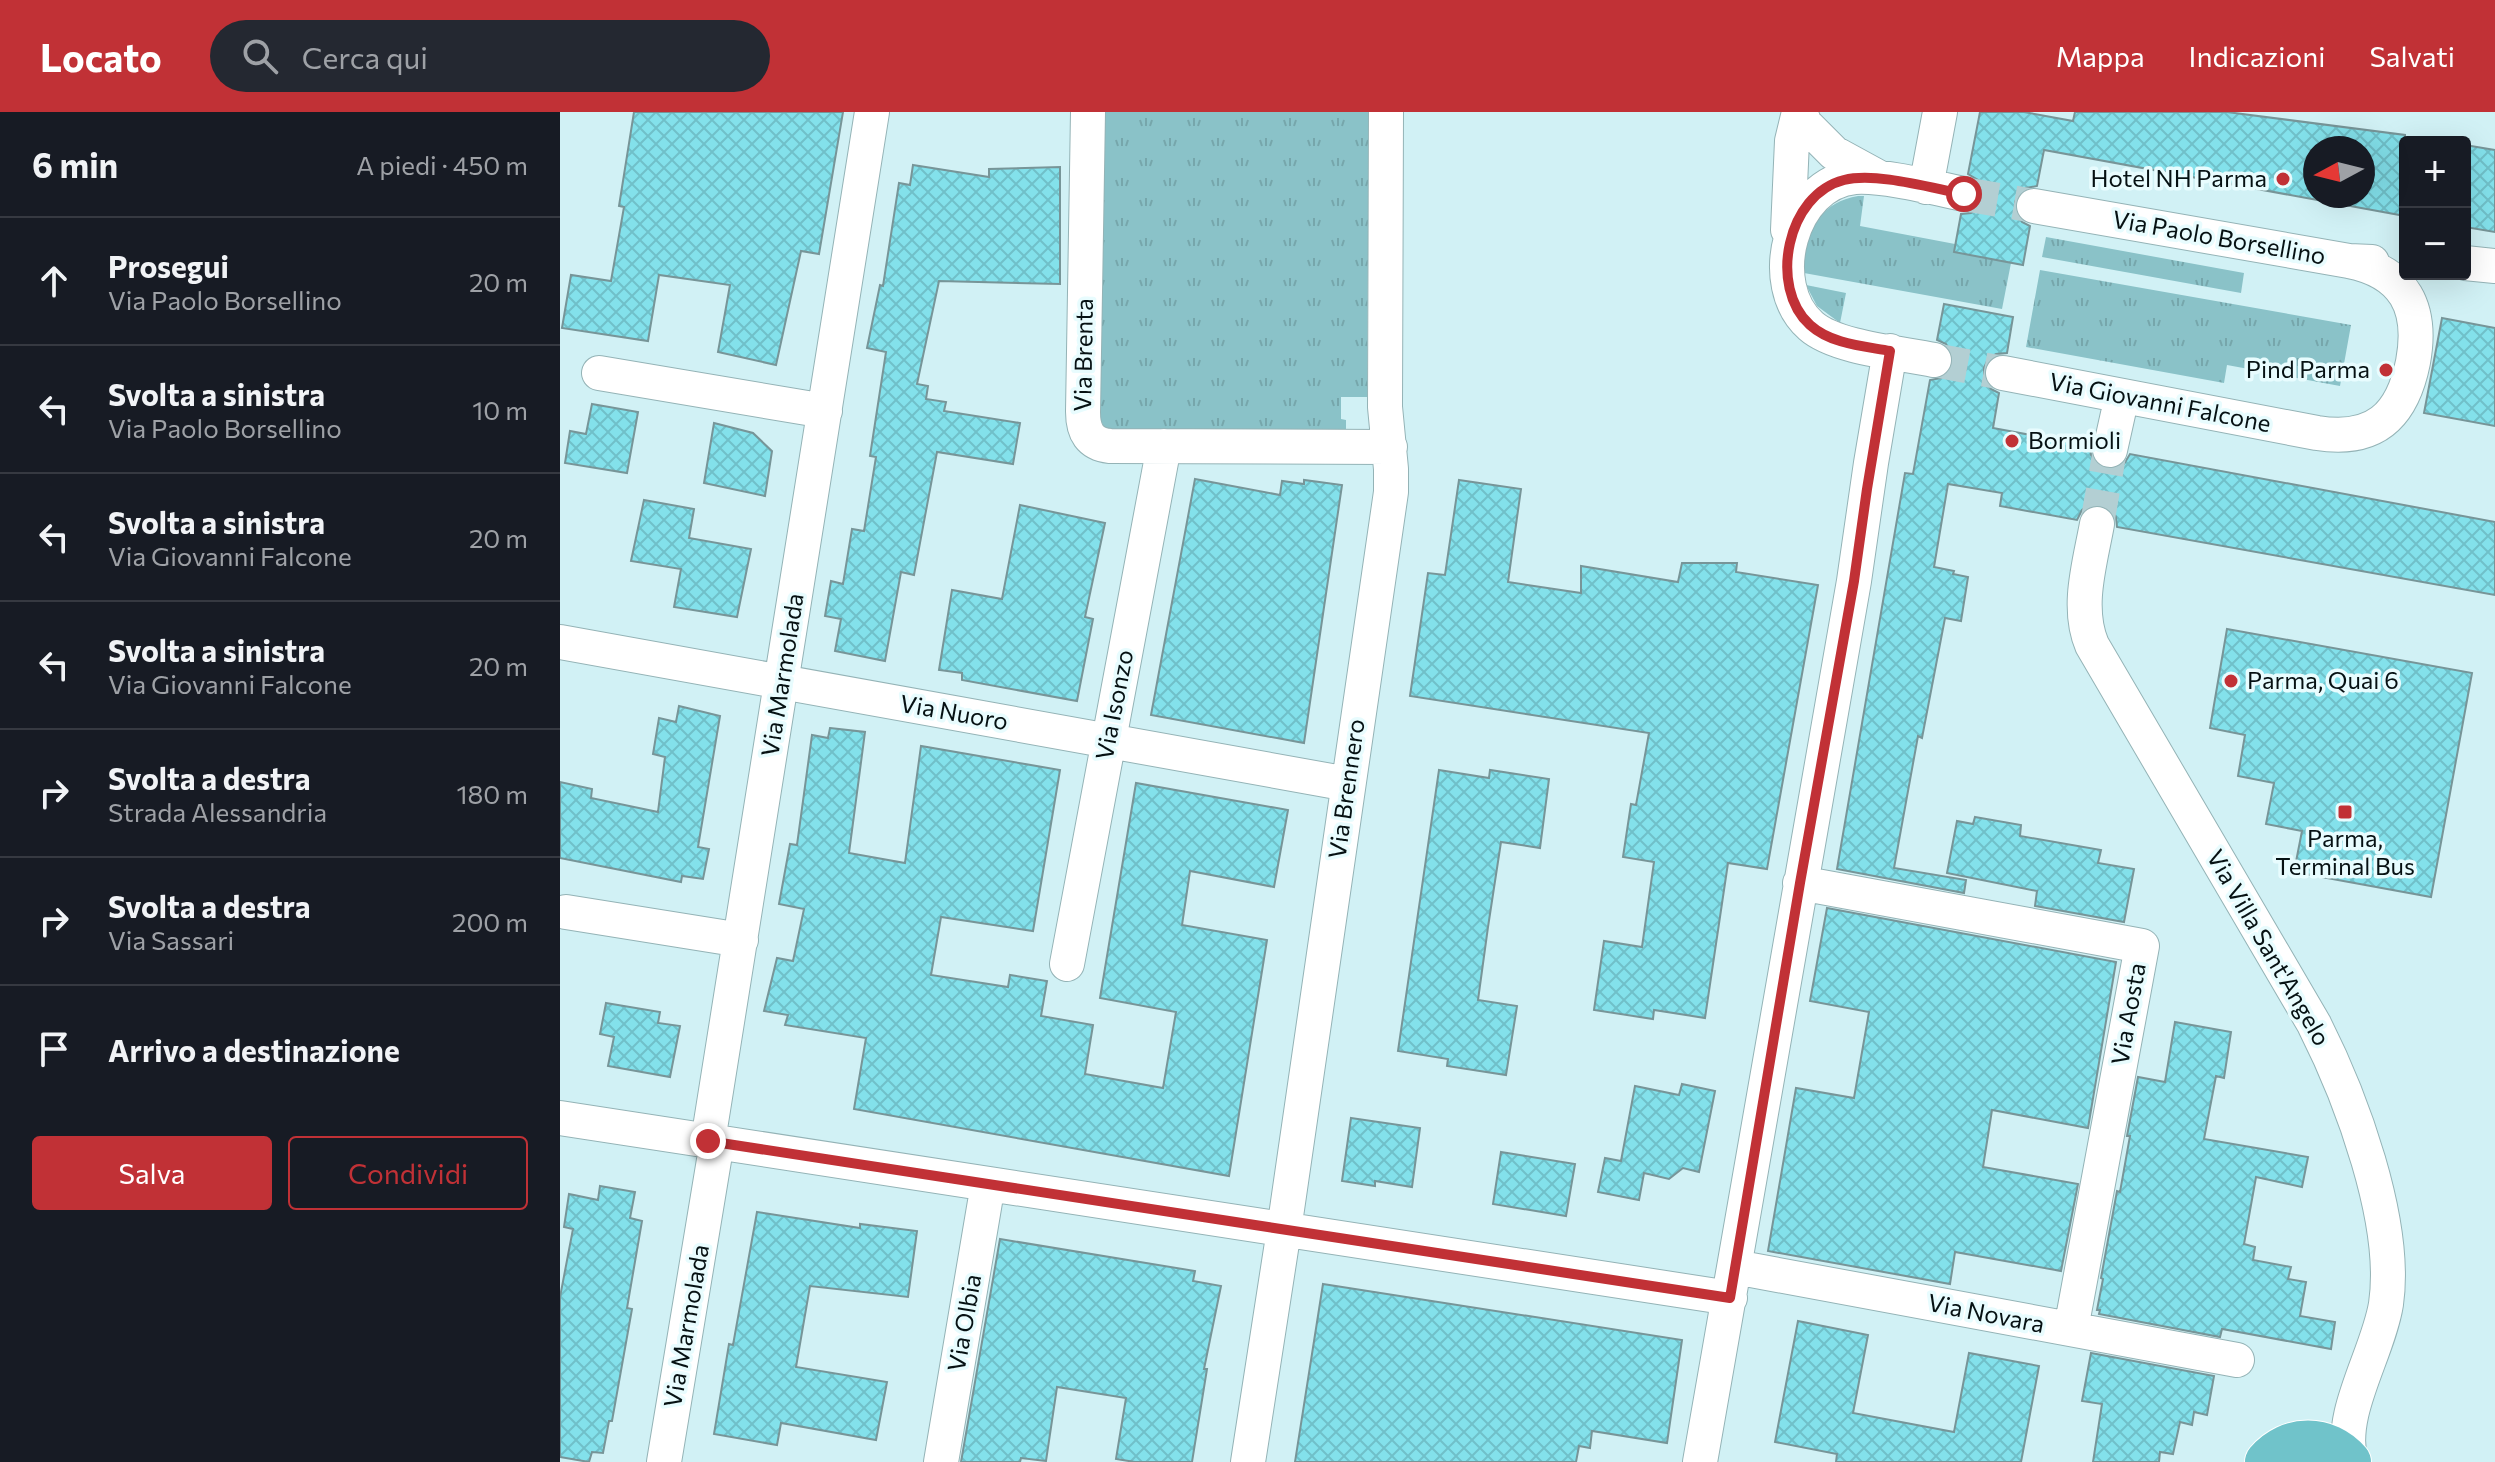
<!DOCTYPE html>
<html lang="it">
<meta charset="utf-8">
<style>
:root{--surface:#171b24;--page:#242831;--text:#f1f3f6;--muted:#9ea1a6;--line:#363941;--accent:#c13136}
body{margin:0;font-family:Commissioner,sans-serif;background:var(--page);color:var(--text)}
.controls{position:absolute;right:24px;top:24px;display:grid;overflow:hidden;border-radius:8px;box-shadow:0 8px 32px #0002}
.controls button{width:72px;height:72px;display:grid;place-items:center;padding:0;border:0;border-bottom:2px solid var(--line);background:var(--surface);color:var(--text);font:40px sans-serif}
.compass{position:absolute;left:1743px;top:24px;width:72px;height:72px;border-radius:50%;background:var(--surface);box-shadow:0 8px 32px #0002;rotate:263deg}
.stop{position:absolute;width:24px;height:24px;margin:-18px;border:6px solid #c13136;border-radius:50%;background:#fff}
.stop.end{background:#c13136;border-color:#fff;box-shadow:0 2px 8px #0008}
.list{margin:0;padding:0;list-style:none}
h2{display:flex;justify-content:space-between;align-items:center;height:104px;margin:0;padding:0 32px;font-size:34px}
h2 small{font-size:26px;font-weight:400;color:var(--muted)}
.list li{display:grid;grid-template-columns:52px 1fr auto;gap:24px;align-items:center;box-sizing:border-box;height:128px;padding:0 32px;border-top:2px solid var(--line)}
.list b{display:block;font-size:30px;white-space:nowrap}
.list p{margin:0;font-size:26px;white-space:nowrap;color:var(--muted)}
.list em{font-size:26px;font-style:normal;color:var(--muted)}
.actions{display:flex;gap:16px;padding:24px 32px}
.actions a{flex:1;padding:18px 0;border:2px solid var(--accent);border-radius:8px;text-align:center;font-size:28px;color:var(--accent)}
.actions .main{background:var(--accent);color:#fff}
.icon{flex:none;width:44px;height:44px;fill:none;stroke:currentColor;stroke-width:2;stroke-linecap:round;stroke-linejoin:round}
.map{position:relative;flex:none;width:1935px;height:1350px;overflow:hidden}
header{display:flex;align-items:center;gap:48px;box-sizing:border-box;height:112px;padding:0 40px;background:var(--accent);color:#fff}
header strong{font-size:38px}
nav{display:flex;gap:44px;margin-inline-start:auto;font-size:28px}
.search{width:560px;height:72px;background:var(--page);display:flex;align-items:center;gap:20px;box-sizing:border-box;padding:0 28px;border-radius:44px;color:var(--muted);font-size:30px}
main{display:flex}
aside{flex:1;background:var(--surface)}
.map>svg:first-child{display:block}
</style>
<header>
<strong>Locato</strong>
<div class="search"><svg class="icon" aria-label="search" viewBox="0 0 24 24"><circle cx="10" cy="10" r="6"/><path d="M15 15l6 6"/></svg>Cerca qui</div>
<nav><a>Mappa</a><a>Indicazioni</a><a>Salvati</a></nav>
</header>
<main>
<aside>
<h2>6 min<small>A piedi · 450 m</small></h2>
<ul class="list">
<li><svg class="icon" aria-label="ahead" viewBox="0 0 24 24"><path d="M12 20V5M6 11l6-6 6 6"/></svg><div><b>Prosegui</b><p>Via Paolo Borsellino</p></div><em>20 m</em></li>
<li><svg class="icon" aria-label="left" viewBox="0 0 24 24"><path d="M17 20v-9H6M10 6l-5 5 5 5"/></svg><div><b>Svolta a sinistra</b><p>Via Paolo Borsellino</p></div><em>10 m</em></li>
<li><svg class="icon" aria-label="left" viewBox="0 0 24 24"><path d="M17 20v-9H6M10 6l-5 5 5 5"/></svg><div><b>Svolta a sinistra</b><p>Via Giovanni Falcone</p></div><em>20 m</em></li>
<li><svg class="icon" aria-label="left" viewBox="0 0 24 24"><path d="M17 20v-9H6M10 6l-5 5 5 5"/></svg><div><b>Svolta a sinistra</b><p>Via Giovanni Falcone</p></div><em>20 m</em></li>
<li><svg class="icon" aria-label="right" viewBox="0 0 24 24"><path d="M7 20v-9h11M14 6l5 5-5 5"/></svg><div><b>Svolta a destra</b><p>Strada Alessandria</p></div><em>180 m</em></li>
<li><svg class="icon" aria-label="right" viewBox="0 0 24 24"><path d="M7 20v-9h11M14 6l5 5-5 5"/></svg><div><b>Svolta a destra</b><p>Via Sassari</p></div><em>200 m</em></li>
<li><svg class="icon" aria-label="arrive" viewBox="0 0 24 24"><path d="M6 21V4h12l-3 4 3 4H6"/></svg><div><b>Arrivo a destinazione</b></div></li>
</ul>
<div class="actions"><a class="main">Salva</a><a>Condividi</a></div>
</aside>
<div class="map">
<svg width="1935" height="1350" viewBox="0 0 1935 1350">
<defs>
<pattern id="grass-tufts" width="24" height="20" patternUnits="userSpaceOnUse" patternTransform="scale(2)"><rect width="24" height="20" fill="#8ac2c8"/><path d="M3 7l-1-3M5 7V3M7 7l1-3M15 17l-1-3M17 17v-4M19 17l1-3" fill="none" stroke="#76a6ab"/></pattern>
<pattern id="building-cross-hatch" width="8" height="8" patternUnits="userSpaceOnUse" patternTransform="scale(2)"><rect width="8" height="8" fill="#83e1eb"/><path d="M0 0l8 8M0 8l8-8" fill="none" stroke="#70c0c9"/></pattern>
</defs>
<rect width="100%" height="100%" fill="#d1f1f5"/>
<path fill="url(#grass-tufts)" d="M541,0H809L807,285H781V307L786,308V319L545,317L536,299Z
M1298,84H1304L1300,114L1395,132V140L1451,151L1442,197L1244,161C1243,122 1258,91 1298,84Z
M1486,125L1684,161L1681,181L1482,145Z
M1480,158L1791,213L1780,274L1667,253L1664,271L1466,235Z
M1246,173L1286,181L1280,211L1257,194Z"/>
<path fill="url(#building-cross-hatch)" stroke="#779598" stroke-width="2" fill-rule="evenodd" d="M74,0H283L259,142L241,139L216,253L158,240L170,173L99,163L88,229L2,216L11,163L51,169L64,95L59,94Z
M1420,0H1464L1513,9L1515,0H1667L1845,23V104L1484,38L1477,74L1466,76L1459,81L1455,90L1456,102L1462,110L1470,114L1463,153L1394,140L1401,102L1411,101L1418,96L1424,85L1423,77L1418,68L1408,62ZM1755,36H1803V84H1755Z
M1905,33L1935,38V120L1905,115Z
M353,53L429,65V57L500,55V172L379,169L357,272L368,274L366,287L386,290L384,299L460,311L453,352L377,340L354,463L341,460L325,549L275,539L281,507L265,504L271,469L283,472L292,417L304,419L316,345L310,344L326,240L307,236L320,173L323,174L339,71L350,73Z
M1384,192L1453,205L1447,241L1436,242L1428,247L1424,256V268L1431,277L1439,281L1433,316L1530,334L1531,343L1536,352L1546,358L1555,357L1564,352L1570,342L1935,410V483L1557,415L1556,405L1551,397L1540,392L1530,393L1522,398L1517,408L1440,394L1442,381L1388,372L1374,455L1394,459L1393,462L1408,465L1401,509L1385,506L1362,626L1358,624L1334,756L1406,768L1404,781L1277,757L1345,361L1353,362L1370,268L1381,266L1389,261L1393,252L1392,241L1386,232L1377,228Z
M1882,206L1935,216V314L1864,301Z
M32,292L78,300L67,361L5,351L10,319L26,322Z
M154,311L193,321L212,339L205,384L144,371Z
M635,367L720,383L722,369L744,372V368L782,373L744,631L591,603Z
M899,368L961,377L948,470L1021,481V454L1118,470L1122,451H1177L1176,460L1258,473L1207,757L1168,751L1145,906L1094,898L1093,907L1034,898L1044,829L1082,835L1094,750L1063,745L1071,692L1076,693L1089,621L850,584L868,461L885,463Z
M84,388L134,397L129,426L191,437L177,505L114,495L121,457L71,449Z
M460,393L545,411L525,505L533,507L517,589L402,568V561L379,558L392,478L442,487Z
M1667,517L1912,561L1871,785L1734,760L1742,719L1706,712L1714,671L1678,664L1685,623L1650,616Z
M119,594L160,604L138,735L149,737L143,767L122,764L121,770L0,746V670L32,677L31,686L98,700L105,645L93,642L99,606L116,610Z
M270,616L305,620L289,741L345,751L361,634L500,658L473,819L381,805L371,863L448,875L450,863L487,869L481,904L533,913L525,962L603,976L616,900L540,886L576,671L728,698L714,775L630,759L622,813L707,828L669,1064L294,997L306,926L225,913L228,903L204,899L217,846L233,849L244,797L219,792L230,732L237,733L252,623L268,626Z
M879,658L929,666L930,658L989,667L980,736L941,730L928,815L918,888L957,894L946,963L887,954L888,947L838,939Z
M1415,705L1461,713L1460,724L1541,738L1538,751L1574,757L1564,810L1475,794L1477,779L1387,761L1397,709L1413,712Z
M1267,796L1556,850L1528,1016L1432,998L1423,1055L1518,1072L1501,1159L1395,1140L1390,1172L1208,1139L1236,976L1294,986L1309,900L1250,889Z
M46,891L100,900L98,911L120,914L110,965L48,954L54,925L40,922Z
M1615,910L1671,920L1664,966L1656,964L1644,1027L1748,1045L1742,1075L1696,1065L1684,1132L1695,1135L1693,1148L1731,1155L1728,1167L1746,1170L1740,1204L1775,1210L1771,1237L1662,1217L1660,1225L1539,1202L1540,1198H1537L1543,1167L1541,1166L1557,1079L1560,1080L1570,1024H1567L1578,965L1605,970Z
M1122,972L1155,979L1139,1060L1123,1056L1109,1067L1084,1061L1079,1088L1038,1080L1045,1046L1061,1049L1075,974L1119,983Z
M791,1006L860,1016L852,1075L815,1069V1074L782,1069Z
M941,1040L1015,1052L1006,1104L933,1092Z
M40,1074L75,1080L70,1106L82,1109L67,1196L72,1197L52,1309H49L43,1341L32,1340L29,1350L0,1345V1185L13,1117L4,1115L9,1082L38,1088Z
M197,1100L300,1116V1112L357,1119L348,1185L250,1174L236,1255L327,1270L316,1328L221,1311L217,1333L154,1322L169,1232L173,1233Z
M440,1127L635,1159L633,1169L661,1174L644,1257H647L632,1350H575L556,1347L566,1286L497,1275L486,1349L461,1346L460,1350H401Z
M763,1172L1122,1228L1107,1331L1032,1319L1030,1336L1019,1334L1016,1350H735Z
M1238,1209L1308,1223L1293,1301L1394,1320L1409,1241L1479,1254L1461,1350H1276L1277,1342L1215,1330Z
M1531,1241L1654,1264L1647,1303L1634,1300L1632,1313L1620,1310L1613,1342L1600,1340L1599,1350H1533L1542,1292L1522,1289Z"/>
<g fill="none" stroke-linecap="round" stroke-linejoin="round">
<path stroke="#b3cfd3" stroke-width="34" stroke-dasharray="34 17" stroke-linecap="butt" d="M1404,82L1474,94
M1374,248L1443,261
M1537,412L1550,338"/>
<defs>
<path id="minor" d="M528,0L523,300C523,320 530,332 550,334L830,335
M1240,0L1245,12L1274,41L1318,65
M1366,75L1380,0
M1474,94L1789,149L1812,150
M1228,118L1232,29L1239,0
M1905,151L1935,154
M1374,248C1340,241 1276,236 1251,214C1204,173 1230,71 1295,65C1324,63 1375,76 1404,82
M39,261L265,299
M1443,261L1757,321C1814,330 1842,305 1853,250C1863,196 1845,160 1789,149
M1550,338L1562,284
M1537,412C1530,451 1516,495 1532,533L1754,912C1791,985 1838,1110 1826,1192C1818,1242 1777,1302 1791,1350
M0,530L788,672
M1240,771L1582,834L1511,1217
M6,800L181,828
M507,852L604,334
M0,1006L1170,1186
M148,1029L312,0
M1175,1155L1677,1248
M104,1350L157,1030
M381,1350L428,1072
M688,1350L724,1118L831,380V357L825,295L826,0
M1140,1350L1294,469L1311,351L1330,239"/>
<path id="major" d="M1707,1350C1729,1324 1767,1324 1789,1350"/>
</defs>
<use href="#minor" stroke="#94b3b6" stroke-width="36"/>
<use href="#major" stroke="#fff" stroke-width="46"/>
<use href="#minor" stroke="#fff" stroke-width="34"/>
<use href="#major" stroke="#70c3ca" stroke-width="44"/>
</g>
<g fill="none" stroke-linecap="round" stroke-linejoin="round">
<path stroke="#c13136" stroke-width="10" d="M148,1029L1170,1186L1240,771L1294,469L1307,377L1330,239C1303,234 1271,232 1250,213C1208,175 1227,82 1284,68C1316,60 1371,76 1404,82"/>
</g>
<g fill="#c13136" stroke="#e8fcfe" stroke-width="3">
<circle cx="1723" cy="67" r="8"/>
<circle cx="1826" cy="258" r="8"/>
<circle cx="1452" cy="329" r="8"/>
<circle cx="1671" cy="569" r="8"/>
<rect x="1777" y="692" width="16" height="16" rx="4"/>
</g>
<g text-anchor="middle" stroke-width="7" stroke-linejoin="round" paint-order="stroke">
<g font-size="24" fill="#061113" stroke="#e8fcfe" text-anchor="end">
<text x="1707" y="75">Hotel NH Parma</text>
<text x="1810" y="266">Pind Parma</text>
<text x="1468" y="337" text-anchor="start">Bormioli</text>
<text x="1687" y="577" text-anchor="start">Parma, Quai 6</text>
<text x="1785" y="735" text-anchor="middle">Parma,<tspan x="1785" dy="28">Terminal Bus</tspan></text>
</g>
<g font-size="24" fill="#061113" stroke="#e8fcfe">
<text transform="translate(1659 126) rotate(10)" y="8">Via Paolo Borsellino</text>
<text transform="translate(524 243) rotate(-89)" y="8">Via Brenta</text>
<text transform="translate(1600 291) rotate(11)" y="8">Via Giovanni Falcone</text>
<text transform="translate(223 563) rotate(-81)" y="8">Via Marmolada</text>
<text transform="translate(555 593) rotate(-79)" y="8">Via Isonzo</text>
<text transform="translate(394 601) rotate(10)" y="8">Via Nuoro</text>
<text transform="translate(787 677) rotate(-82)" y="8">Via Brennero</text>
<text transform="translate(1708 836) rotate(60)" y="8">Via Villa Sant'Angelo</text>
<text transform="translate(1569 902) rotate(-80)" y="8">Via Aosta</text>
<text transform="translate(1426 1202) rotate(11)" y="8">Via Novara</text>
<text transform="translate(405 1211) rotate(-80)" y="8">Via Olbia</text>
<text transform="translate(127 1214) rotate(-80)" y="8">Via Marmolada</text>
</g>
</g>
</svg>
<div class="controls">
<button>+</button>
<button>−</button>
</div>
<svg class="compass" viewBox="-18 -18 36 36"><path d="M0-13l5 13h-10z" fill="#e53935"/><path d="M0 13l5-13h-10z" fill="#9ea1a6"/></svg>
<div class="stop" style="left:1404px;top:82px"></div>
<div class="stop end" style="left:148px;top:1029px"></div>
</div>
</main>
